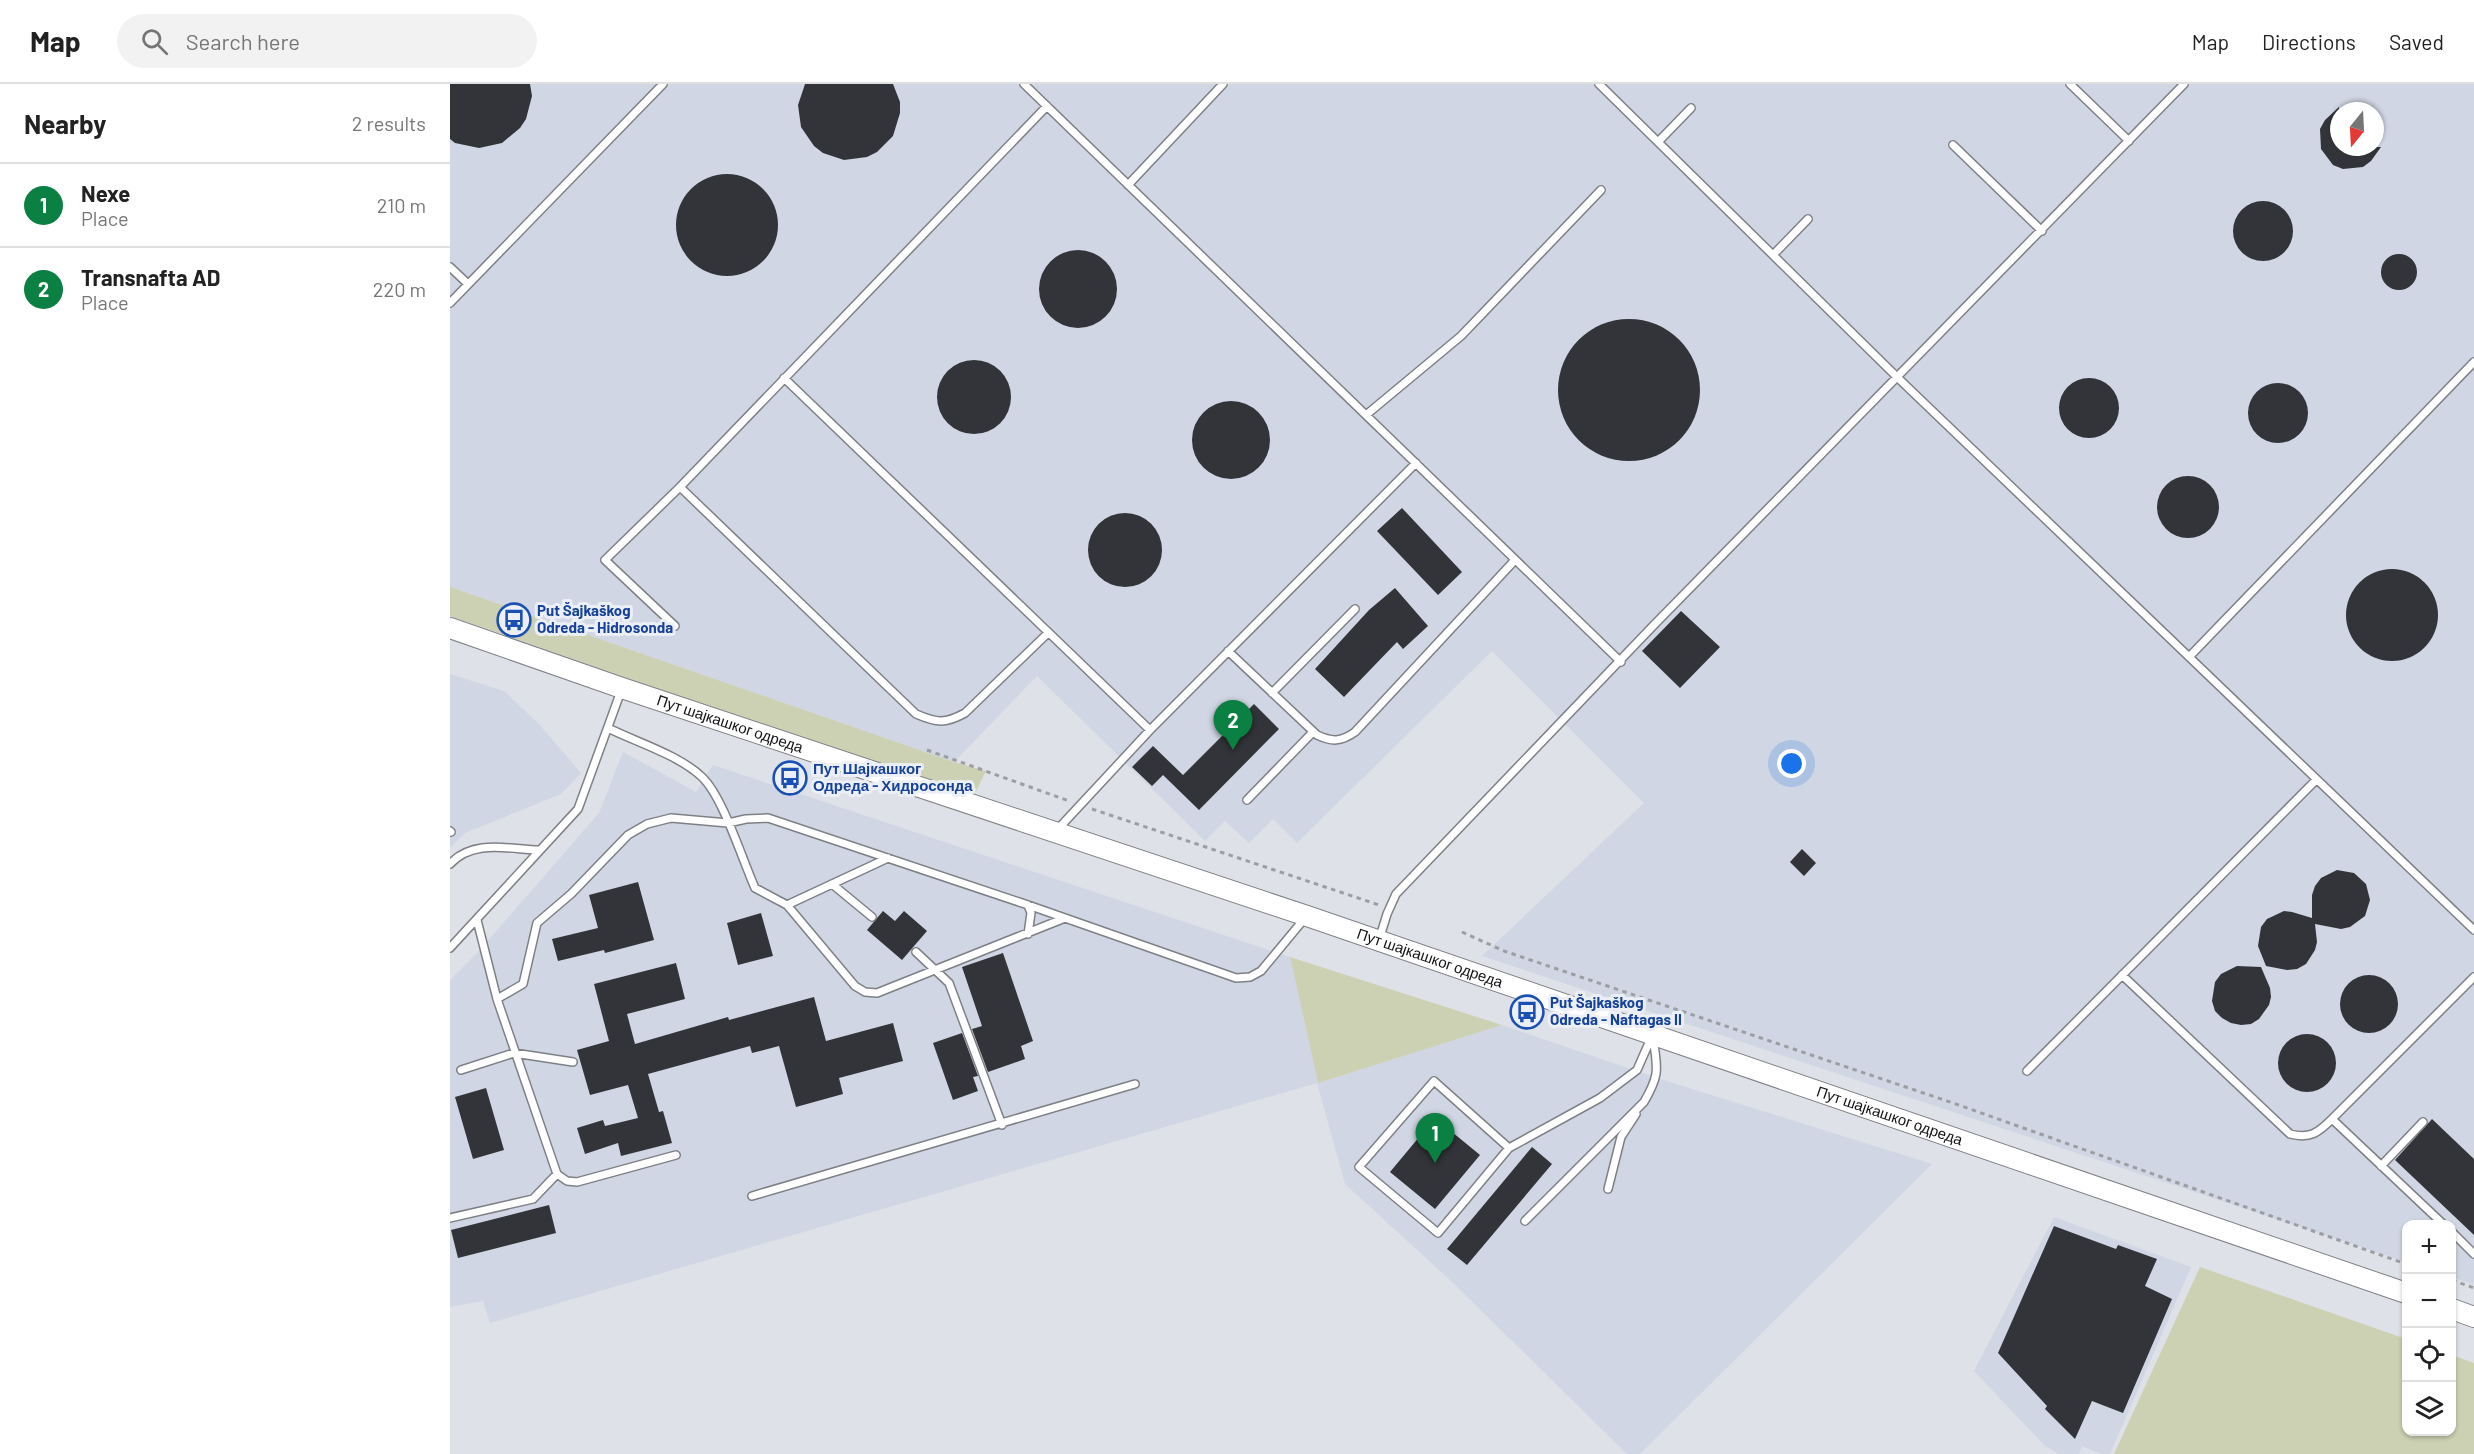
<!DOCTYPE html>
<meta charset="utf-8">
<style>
:root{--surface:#fff;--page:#f2f2f2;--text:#222;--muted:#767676;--line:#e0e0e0;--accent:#0b8043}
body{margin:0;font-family:Barlow,sans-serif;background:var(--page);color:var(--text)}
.controls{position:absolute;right:18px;bottom:18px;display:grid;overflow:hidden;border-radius:12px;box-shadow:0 2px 4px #0004}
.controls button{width:54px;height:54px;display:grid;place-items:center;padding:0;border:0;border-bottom:2px solid var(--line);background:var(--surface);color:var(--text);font:30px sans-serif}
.compass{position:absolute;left:1880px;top:18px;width:54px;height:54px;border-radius:50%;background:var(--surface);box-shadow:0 2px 4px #0004;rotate:198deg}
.you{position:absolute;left:1342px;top:680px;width:21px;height:21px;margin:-15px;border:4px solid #fff;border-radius:50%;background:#1a73e8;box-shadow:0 0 0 9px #1a73e833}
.badge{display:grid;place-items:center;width:39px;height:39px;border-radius:50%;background:var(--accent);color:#fff;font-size:20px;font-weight:700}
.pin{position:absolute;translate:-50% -50px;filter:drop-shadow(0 2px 3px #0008)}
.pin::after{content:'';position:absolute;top:32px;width:21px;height:18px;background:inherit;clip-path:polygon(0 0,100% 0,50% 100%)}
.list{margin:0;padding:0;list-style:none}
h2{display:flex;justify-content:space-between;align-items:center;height:78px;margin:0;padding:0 24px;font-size:26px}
h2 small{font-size:20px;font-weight:400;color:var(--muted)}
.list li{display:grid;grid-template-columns:39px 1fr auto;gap:18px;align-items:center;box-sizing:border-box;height:84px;padding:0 24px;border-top:2px solid var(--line)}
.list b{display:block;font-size:22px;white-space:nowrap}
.list p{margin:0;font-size:20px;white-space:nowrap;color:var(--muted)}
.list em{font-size:20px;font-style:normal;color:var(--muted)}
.icon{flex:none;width:33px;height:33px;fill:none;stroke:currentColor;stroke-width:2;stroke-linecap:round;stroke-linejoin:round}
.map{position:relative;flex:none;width:2024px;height:1370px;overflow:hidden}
header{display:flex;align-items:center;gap:36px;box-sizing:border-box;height:84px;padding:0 30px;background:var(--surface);border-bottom:2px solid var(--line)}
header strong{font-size:28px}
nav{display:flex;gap:33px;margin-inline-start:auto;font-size:21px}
.search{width:420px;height:54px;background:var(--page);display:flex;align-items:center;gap:15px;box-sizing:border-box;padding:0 21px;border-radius:33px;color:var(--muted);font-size:22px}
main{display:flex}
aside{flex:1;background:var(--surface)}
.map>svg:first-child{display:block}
</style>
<header>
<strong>Map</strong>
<div class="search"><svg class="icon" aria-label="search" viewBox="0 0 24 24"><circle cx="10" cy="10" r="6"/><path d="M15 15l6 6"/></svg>Search here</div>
<nav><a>Map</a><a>Directions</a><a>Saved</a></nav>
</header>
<main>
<aside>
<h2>Nearby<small>2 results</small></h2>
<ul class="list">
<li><span class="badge">1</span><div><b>Nexe</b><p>Place</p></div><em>210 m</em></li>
<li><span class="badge">2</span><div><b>Transnafta AD</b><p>Place</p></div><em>220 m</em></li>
</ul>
</aside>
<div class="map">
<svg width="2024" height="1370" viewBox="0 0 2024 1370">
<rect width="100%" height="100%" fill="#dfe1e8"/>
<path fill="#d0d6e3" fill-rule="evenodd" d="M0,0H2024V1201L2002,1193V1140H1956V1178L1032,872L1194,719L1042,567L847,759L823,735L799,759L775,737L755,757L587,592L504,678L0,503ZM1889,27H1925V63H1889Z
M0,590L54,607L89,640L131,689L111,710L15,749L0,764Z
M173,668L246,708L263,681L840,873L868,999L1052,941L1201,992L1482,1080L1190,1370H1177L1001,1197L895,1100L867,999L40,1239L33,1217L0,1223V896L27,869L149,729Z
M1604,1133L1741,1183L1660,1370H1651L1632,1362L1629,1370H1609L1595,1362L1524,1287Z"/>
<path fill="#cdd1b3" d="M0,503L504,678L536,687L522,715L0,532Z
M840,873L1052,941L868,999Z
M1750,1183L1956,1255V1348H2002V1271L2024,1279V1370H1664Z"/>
<path fill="#323439" d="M0,0H80L82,12L76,35L70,44L52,59L29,64L5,59L0,55Z
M355,0H443L450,18V29L443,52L427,68L417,73L394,76L373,69L364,62L351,43L348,21Z
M1889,23V63H1931L1921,77L1913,83L1893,85L1883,81L1871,65L1870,45L1875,36Z
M226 141a51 51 0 1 1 102 0a51 51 0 1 1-102 0Z
M1783 147a30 30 0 1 1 60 0a30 30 0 1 1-60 0Z
M589 205a39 39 0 1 1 78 0a39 39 0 1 1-78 0Z
M1931 188a18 18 0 1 1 36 0a18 18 0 1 1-36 0Z
M1108 306a71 71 0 1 1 142 0a71 71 0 1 1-142 0Z
M487 313a37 37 0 1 1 74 0a37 37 0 1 1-74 0Z
M1609 324a30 30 0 1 1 60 0a30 30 0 1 1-60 0Z
M1798 329a30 30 0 1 1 60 0a30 30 0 1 1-60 0Z
M742 356a39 39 0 1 1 78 0a39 39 0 1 1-78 0Z
M1707 423a31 31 0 1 1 62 0a31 31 0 1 1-62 0Z
M952,424L1012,488L988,511L927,447Z
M638 466a37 37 0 1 1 74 0a37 37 0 1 1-74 0Z
M1896 531a46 46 0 1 1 92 0a46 46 0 1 1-92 0Z
M945,504L978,542L953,565L947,558L894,613L865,585L919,526Z
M1231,527L1270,563L1230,604L1192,567Z
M804,620L829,645L749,726L713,691L702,702L682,683L703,662L733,691Z
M1352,765L1366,779L1354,792L1340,778Z
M1887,786L1904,789L1916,800L1920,816L1915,832L1900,843L1891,845L1865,840L1867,858L1865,866L1856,880L1847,885L1837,886L1816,882L1808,862L1811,843L1817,835L1834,827L1842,828L1862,834V811L1865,802L1871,794Z
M188,798L204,856L155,869L154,866L108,877L102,855L148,844L139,811Z
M433,827L445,837L454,827L477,847L452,876L417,846Z
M311,829L323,872L288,881L277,839Z
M553,869L583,957L571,962L575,975L538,988L522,945L532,942L512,883Z
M226,879L235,915L177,930L185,960L278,933L279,936L364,913L376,957L443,939L453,977L389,994L393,1010L346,1023L329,962L302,969L300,962L198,990L209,1028L213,1027L222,1059L171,1072L168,1059L135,1070L127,1044L153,1036L155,1042L188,1034L178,1001L140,1011L127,966L159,957L144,900Z
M1787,882L1811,883L1820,904L1821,913L1819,921L1809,935L1801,940L1791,941L1781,939L1772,934L1765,927L1762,917L1765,898L1771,890Z
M1890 920a29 29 0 1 1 58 0a29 29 0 1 1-58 0Z
M512,949L528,992L523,993L528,1007L503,1016L483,959Z
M1828 979a29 29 0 1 1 58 0a29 29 0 1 1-58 0Z
M36,1004L54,1066L23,1075L5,1013Z
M985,1034L1030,1071L985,1125L940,1088Z
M1982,1035L2024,1075V1151L1945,1076Z
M1082,1063L1102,1080L1017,1181L997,1165Z
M99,1121L106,1149L8,1174L1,1146Z
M1604,1142L1666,1165L1668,1161L1707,1175L1695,1202L1722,1215L1673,1329L1642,1317L1625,1355L1595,1325L1597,1322L1548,1269Z"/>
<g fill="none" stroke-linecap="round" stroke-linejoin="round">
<defs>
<path id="lane" d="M574,0L1171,578
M1149,0L1448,294L2024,846
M1620,0L1679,57
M1208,58L1241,24
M1503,61L1592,147
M678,101L773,0
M1323,171L1358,135
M0,183L18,200
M0,219L213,0
M334,294L700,646
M916,331L1011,252L1151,106
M230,403L466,630C487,639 495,640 515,629L598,549
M225,542L155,476L230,403L597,22
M778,567L867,651C882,658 891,658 905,648L1065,476
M1739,573L2024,278
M822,609L905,525
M158,644C186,658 229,671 252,693C273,713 292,775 305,804L337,821L405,902L415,908L427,909L615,834
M797,716L863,648
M607,746L700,646L966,379
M0,747L1,748
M0,780C23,755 58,765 89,766
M382,800L422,833
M337,821L438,774
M578,821L581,829L578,850
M27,836L47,915L107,1090L117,1097L127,1098L226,1071
M929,856L937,830L946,810L1202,543L1734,0
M0,864L128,725L171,607
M466,868L499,899L552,1041
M1672,891L1840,1050C1860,1055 1868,1049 1882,1035L1993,1140
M47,915L73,900L87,839L121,810L178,751L197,740L221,734L278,739L296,735L318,734L578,821L786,894L800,893L811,887L855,834
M11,986L64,969L123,978
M1577,987L1866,696
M1882,1035L2024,893
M1059,1064L988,1149L909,1083L984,997L1059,1064L1150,1014L1187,986L1202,952
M1931,1082L1973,1038
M1158,1105L1171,1053L1186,1030
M302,1112L685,1000
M0,1134L83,1115L107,1090
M1075,1137L1194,1018C1211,989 1207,984 1203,953
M2002,1148L2024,1170"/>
<g id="secondary">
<path id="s1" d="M0,544L172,604L857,832L1956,1209"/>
<path d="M2002,1225L2024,1233"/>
</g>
</defs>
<use href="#lane" stroke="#7e8086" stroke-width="10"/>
<use href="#secondary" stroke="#7e8086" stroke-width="22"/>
<path stroke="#9d9ea4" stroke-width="3" stroke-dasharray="4.5 4.5" stroke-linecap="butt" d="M477,666L619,717
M642,725L929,821
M1012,848L1054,867L1503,1019L1956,1180
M2002,1196L2024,1204"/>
<use href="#lane" stroke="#fff" stroke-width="7"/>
<use href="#secondary" stroke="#fff" stroke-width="20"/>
</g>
<defs>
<symbol id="bus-ring" viewBox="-11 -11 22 22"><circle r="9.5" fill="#eceff5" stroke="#1a4fb4" stroke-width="1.5"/><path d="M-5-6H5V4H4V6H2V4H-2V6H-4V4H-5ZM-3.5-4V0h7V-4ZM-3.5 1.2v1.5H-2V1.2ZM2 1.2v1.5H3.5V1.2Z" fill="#1a4fb4"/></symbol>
</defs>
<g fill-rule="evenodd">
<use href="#bus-ring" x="45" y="517" width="38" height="38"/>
<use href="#bus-ring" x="321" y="675" width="38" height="38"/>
<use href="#bus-ring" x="1058" y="909" width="38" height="38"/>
</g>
<g text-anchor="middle" stroke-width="6" stroke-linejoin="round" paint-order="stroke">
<g font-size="15" font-weight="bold" fill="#164399" stroke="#eceff5" text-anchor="start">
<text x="87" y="532">Put Šajkaškog<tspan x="87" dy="17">Odreda - Hidrosonda</tspan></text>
<text x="363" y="690">Пут Шајкашког<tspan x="363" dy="17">Одреда - Хидросонда</tspan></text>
<text x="1100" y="924">Put Šajkaškog<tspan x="1100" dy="17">Odreda - Naftagas II</tspan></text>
</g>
<g font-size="15" fill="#131416" stroke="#eceff5">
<text dy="5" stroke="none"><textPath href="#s1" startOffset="296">Пут шајкашког одреда</textPath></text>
<text dy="5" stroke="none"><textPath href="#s1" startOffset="1034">Пут шајкашког одреда</textPath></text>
<text dy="5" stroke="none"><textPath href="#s1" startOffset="1520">Пут шајкашког одреда</textPath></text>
</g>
</g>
</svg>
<div class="controls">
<button>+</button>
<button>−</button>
<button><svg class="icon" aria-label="locate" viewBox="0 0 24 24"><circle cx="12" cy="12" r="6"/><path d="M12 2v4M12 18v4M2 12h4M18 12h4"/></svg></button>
<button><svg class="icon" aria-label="layers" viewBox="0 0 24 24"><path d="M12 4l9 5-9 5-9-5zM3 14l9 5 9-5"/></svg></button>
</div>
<svg class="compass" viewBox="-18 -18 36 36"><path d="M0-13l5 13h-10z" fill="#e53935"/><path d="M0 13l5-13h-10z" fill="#767676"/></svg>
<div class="you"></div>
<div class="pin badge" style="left:985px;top:1079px">1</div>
<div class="pin badge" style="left:783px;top:666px">2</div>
</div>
</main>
